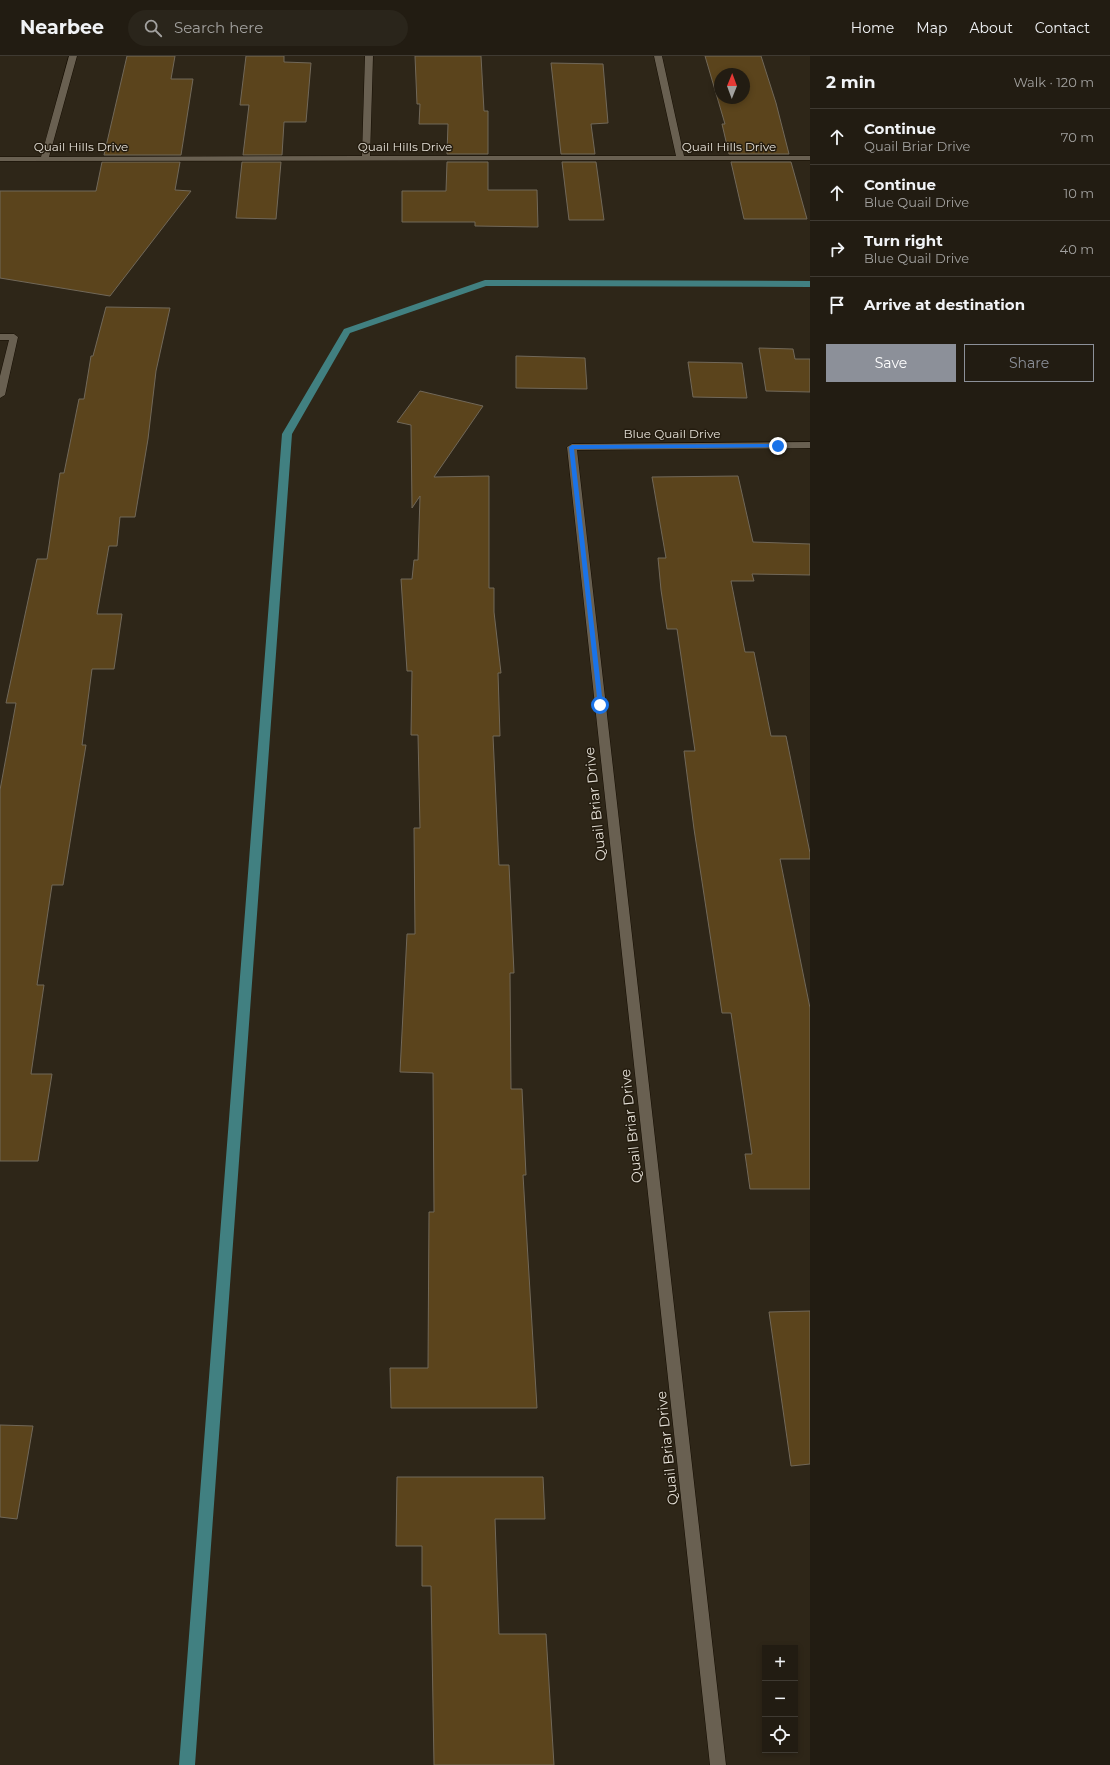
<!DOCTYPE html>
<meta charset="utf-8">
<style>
:root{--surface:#221c12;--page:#2a251b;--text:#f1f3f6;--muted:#a2a19f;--line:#3f3a32;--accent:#8c9099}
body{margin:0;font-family:Montserrat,sans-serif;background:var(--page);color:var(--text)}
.controls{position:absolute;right:12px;bottom:12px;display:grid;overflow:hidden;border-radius:0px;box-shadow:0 2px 6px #0003}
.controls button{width:36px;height:36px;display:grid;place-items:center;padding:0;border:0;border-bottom:1px solid var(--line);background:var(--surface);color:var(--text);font:20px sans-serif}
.compass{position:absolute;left:714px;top:12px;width:36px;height:36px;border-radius:50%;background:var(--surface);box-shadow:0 2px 6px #0003;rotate:1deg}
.stop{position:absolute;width:12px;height:12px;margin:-9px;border:3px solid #1a73e8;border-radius:50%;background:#fff}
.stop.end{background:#1a73e8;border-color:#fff;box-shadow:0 1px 4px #0008}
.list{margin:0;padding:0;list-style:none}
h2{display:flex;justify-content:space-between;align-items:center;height:52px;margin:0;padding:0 16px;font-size:17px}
h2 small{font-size:13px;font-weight:400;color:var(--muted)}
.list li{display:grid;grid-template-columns:26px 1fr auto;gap:12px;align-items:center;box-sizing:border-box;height:56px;padding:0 16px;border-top:1px solid var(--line)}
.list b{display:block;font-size:15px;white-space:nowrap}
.list p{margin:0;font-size:13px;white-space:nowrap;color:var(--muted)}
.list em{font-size:13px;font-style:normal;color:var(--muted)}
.actions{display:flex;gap:8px;padding:12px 16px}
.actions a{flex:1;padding:9px 0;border:1px solid var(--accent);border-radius:0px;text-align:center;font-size:14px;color:var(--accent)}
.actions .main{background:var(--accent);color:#fff}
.icon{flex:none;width:22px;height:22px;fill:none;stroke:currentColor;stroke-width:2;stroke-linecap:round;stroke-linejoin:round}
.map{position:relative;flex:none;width:810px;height:1709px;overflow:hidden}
header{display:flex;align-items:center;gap:24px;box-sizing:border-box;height:56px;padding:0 20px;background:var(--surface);border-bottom:1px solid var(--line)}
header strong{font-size:19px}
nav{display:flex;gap:22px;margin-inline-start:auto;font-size:14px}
.search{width:280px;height:36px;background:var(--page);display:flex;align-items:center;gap:10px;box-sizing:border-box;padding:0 14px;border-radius:22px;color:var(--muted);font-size:15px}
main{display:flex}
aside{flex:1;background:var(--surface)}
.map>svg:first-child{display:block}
</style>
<header>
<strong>Nearbee</strong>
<div class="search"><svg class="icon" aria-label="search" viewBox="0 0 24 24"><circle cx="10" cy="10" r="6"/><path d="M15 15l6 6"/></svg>Search here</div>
<nav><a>Home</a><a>Map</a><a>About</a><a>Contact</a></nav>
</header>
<main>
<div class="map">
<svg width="810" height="1709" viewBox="0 0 810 1709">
<rect width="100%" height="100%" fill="#2e2618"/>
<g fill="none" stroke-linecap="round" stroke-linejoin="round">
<path fill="#418081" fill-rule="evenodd" d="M485,224L810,225V231L486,230L350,277L292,378L195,1709H179L282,378L344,273Z"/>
</g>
<path fill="#5b441c" stroke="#716859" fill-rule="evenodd" d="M127,0H175L171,23H193L181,99H104Z
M246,0H284V6L311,7L306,66H284L282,99H243L249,49H240Z
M415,0H481L484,55H488V98H447L448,68H419L420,48H417Z
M705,0H761L776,47L789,98H729L722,68H725ZM720,18H744V42H720Z
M551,7L603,8L608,67L591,68L595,98H561Z
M102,106H180L175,134L191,135L110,240L0,222V135H96Z
M242,106H281L276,163L236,162Z
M447,106H488V134H537L538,171L475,170V166H402V135H446Z
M562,106H596L604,164H569Z
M731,106H791L807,163H744Z
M106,251L170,252L156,315L148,383L135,461H120L117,490H109L97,558H122L114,613H92L82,689H86L63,829H52L37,929H44L31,1018H52L38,1105H0V734L16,647H6L37,503H47L60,417H64L79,343H84L91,300H93Z
M759,292L793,293L795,303H810V336L766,335Z
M516,300L585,302L587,333L516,332Z
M688,306L742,307L747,342L693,341Z
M420,335L483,350L434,421L489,420V532H494V556L501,617H498L500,680H493L499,809H509L514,917H510L511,1033H522L526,1119H523L537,1352H391L390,1312H428L429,1156H434L433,1017L400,1016L407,878H415L414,772H420L418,679H411L412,615H407L401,523H412L414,504H418L420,440L412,452L411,369L397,366Z
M738,420L753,486L810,488V519L752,518L754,525H731L745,596H754L771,680H786L810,797V803H780L810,952V1133H750L745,1098H752L731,957H722L694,773L684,695H695L677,573H667L661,534L658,502H666L652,421Z
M810,1255V1408L791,1410L769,1256Z
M0,1369L33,1370L17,1463L0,1461Z
M397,1421H543L545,1463H495L499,1578H546L554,1709H434L431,1530H422V1490H396Z"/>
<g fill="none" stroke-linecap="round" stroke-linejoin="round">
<defs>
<path id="minor" d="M69,0H77L49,101L362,100L365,0H373L370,100H676L654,0H662L684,100H810V104L0,105V101H41Z
M0,278H14L18,281L5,339L0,342V320L9,284H0Z
M810,386V392L577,394L726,1709H710L567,391L572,388Z"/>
</defs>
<use href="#minor" stroke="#160e03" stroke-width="1"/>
<use href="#minor" fill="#696051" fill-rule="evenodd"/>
</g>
<path fill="#1a73e8" d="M778,388L780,391L574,393L603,649L598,650L569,391L572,389Z"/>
<g text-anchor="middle" stroke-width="3" stroke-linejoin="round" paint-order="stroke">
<g font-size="12" fill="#e4dfd6" stroke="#241c0f">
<text x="81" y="95">Quail Hills Drive</text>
<text x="405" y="95">Quail Hills Drive</text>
<text x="729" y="95">Quail Hills Drive</text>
<text x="672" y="382">Blue Quail Drive</text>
</g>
<g font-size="14" fill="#e4dfd6" stroke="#241c0f">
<text transform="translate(595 748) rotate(-96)" y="5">Quail Briar Drive</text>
<text transform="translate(631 1070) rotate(-96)" y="5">Quail Briar Drive</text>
<text transform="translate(667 1392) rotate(-96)" y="5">Quail Briar Drive</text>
</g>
</g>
</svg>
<div class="controls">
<button>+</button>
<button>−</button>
<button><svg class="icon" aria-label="locate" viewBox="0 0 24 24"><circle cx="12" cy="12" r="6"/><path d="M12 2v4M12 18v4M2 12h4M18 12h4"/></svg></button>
</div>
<svg class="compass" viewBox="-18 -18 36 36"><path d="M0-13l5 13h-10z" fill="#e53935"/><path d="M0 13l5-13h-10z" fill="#a2a19f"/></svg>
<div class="stop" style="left:600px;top:649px"></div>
<div class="stop end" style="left:778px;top:390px"></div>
</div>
<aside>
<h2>2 min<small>Walk · 120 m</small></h2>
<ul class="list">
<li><svg class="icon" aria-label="ahead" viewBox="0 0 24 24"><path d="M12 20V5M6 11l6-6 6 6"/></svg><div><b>Continue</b><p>Quail Briar Drive</p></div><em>70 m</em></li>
<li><svg class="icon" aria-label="ahead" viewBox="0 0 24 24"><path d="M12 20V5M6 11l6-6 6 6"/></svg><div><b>Continue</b><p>Blue Quail Drive</p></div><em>10 m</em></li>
<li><svg class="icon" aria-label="right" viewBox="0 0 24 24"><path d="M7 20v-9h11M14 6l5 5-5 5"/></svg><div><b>Turn right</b><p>Blue Quail Drive</p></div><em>40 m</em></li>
<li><svg class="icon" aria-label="arrive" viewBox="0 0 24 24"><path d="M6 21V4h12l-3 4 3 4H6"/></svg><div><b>Arrive at destination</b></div></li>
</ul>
<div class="actions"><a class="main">Save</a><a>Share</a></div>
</aside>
</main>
